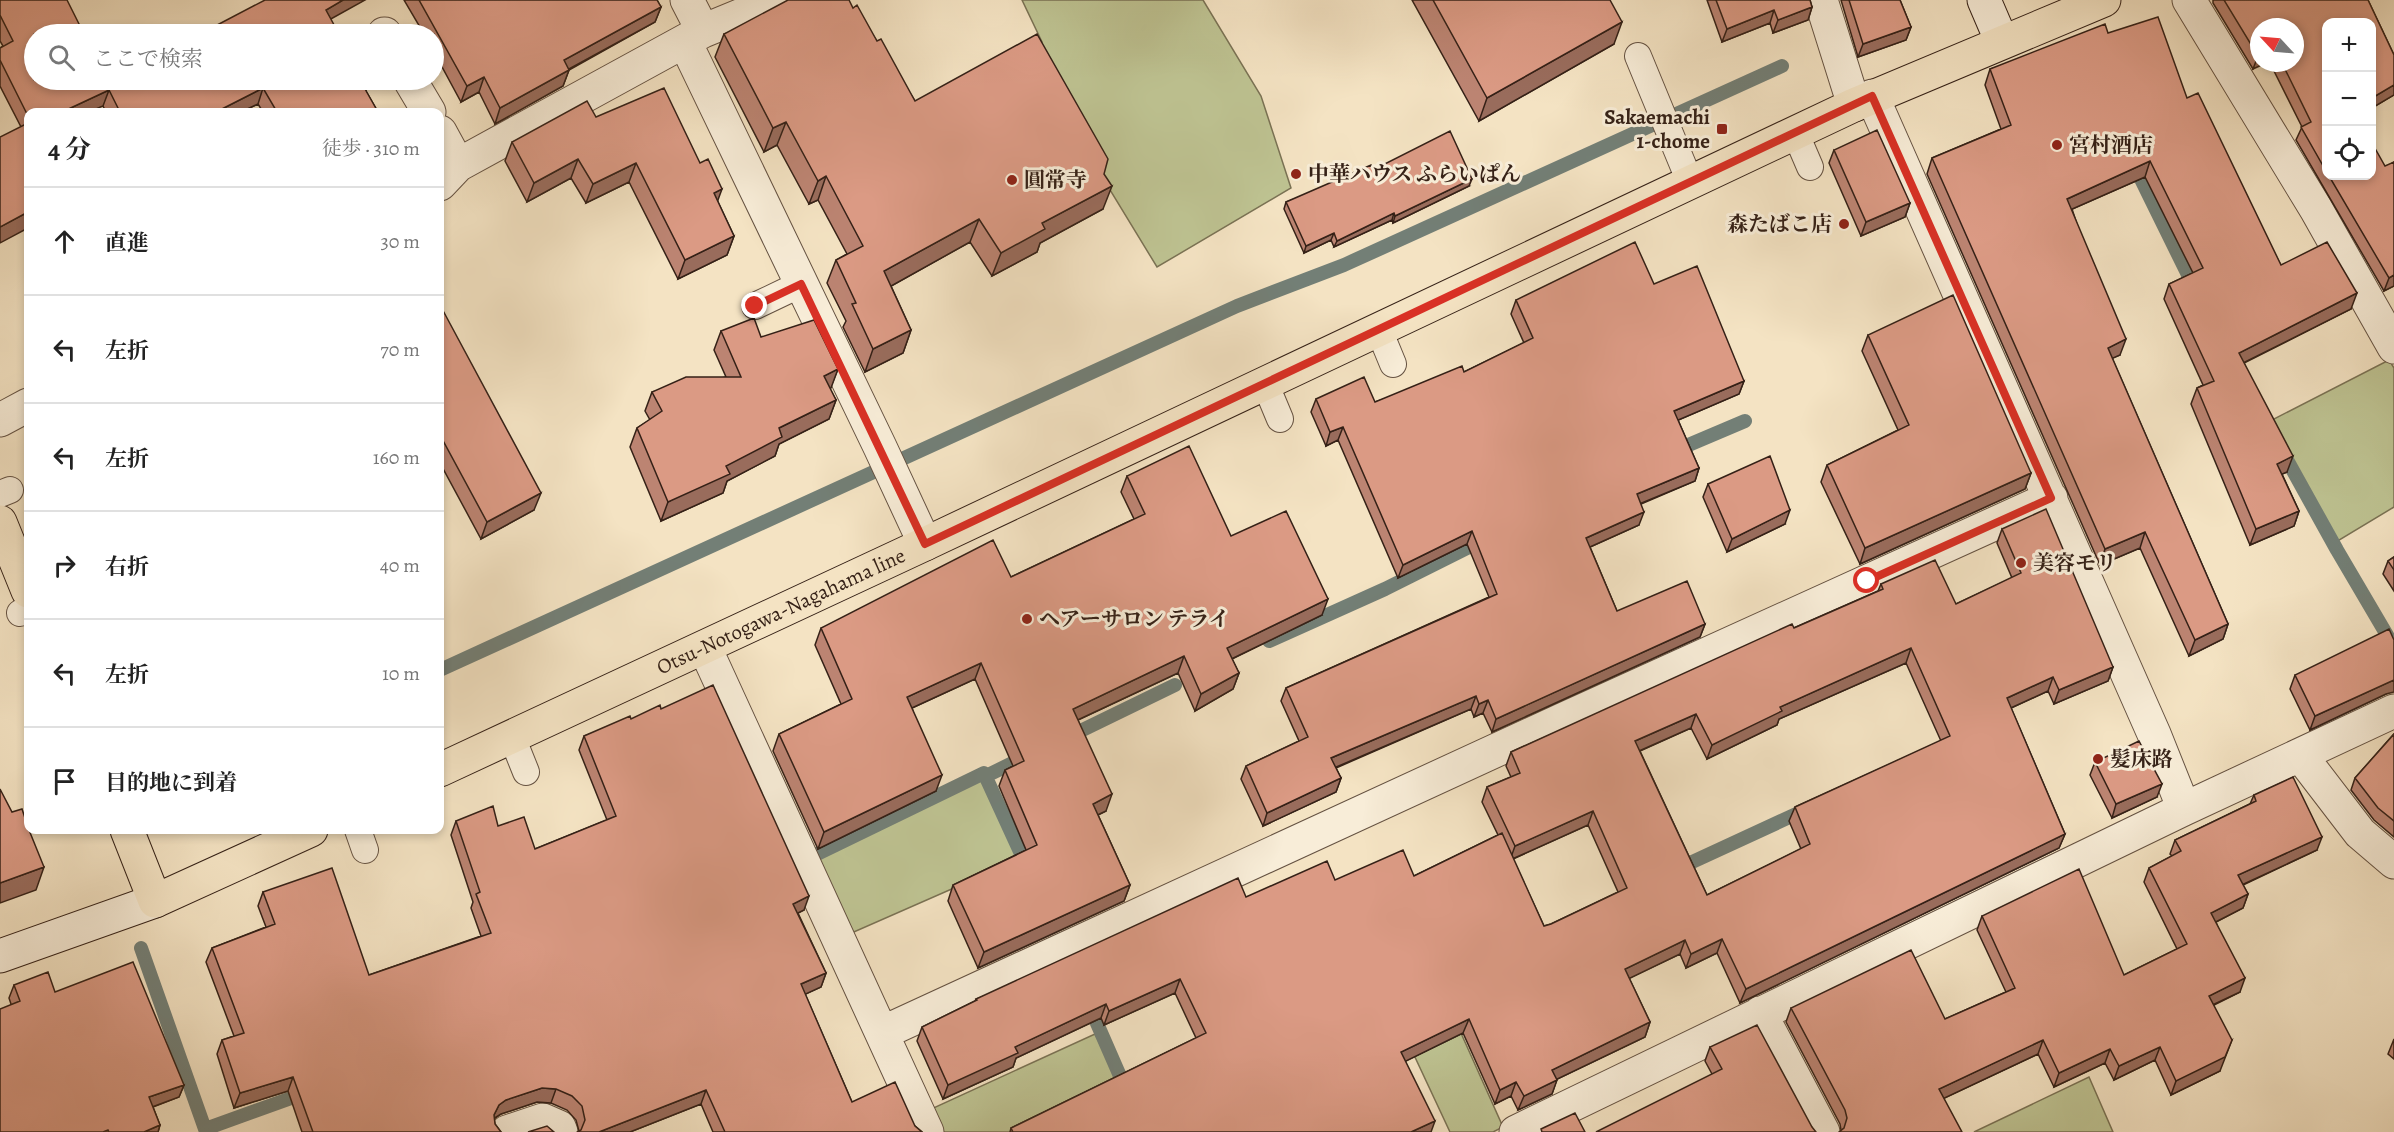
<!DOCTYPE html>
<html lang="ja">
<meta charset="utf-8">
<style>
:root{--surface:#fff;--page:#f2f2f2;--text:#222;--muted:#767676;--line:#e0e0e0}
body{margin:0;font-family:Alegreya,"Noto Serif JP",serif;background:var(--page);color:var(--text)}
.controls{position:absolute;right:18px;top:18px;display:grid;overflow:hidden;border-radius:12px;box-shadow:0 3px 9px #0003}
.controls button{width:54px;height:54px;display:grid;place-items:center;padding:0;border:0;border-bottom:2px solid var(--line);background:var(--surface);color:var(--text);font:30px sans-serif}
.compass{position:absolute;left:2250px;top:18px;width:54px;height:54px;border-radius:50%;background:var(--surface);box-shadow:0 3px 9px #0003;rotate:296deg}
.stop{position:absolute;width:18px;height:18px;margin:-14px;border:4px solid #d93025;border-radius:50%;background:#fff}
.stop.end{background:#d93025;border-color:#fff;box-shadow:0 2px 6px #0008}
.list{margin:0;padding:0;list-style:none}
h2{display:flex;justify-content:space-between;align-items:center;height:78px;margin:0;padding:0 24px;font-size:26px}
h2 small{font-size:20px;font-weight:400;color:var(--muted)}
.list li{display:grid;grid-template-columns:39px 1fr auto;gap:18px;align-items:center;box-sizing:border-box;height:108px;padding:0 24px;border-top:2px solid var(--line)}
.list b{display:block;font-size:22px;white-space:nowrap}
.list em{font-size:20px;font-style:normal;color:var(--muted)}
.icon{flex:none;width:33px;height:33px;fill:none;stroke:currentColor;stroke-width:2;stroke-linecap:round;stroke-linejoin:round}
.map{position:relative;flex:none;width:2394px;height:1132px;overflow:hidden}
.search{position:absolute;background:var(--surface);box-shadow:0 3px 9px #0003;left:24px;top:24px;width:420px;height:66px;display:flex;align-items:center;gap:15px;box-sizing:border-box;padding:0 21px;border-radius:33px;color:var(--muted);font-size:22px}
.panel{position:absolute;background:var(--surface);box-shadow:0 3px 9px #0003;left:24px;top:108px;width:420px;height:726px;border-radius:12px}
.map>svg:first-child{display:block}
</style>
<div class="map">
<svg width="2394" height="1132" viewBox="0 0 2394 1132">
<rect width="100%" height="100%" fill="#f4e3c3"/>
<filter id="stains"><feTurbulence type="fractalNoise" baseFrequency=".00333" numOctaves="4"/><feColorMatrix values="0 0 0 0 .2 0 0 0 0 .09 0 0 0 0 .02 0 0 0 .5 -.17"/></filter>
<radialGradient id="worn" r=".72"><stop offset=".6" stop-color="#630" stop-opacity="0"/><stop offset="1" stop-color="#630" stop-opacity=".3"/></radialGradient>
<path fill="#bec392" stroke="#7a7254" stroke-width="1.5" d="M1022,0H1203L1261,96L1291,188L1157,267L1026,52L1042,42Z
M2389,360L2394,368V507L2336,542L2270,421Z
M983,776L1020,859L847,935L813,859Z
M1439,984L1503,1127L1493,1132H1450L1392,1008Z
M1095,1034L1120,1085L1021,1132H940L929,1110Z
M2089,1077L2113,1132H1974Z"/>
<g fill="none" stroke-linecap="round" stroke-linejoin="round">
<path stroke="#737f76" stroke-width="14" d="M2133,163L2196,291
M1679,449L1745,421
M2282,451L2337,550L2394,647
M1269,641L1385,589L1483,540
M440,670L1237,306L1344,265L1782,66
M1066,738L1175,685
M986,776L1027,756
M813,856L984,773L1028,869
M1677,869L1807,809
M141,948L205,1129L308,1092
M1089,1005L1127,1092"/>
<defs>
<path id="lane" d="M1638,56L1690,182
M1795,132L1810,167
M755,306L801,284
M1379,330L1393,364
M1265,383L1280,419
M0,494L10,490
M20,613L28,608
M512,737L526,772
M358,830L365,850"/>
<path id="street" d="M687,0L703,31
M1821,0L1854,105
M2189,0L2316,209L2394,347
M384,34H385
M685,42L880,447L925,544
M410,80L429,112
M1872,96L2154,734L2184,809
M440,132L458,165
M440,184L458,165L703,31L778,0
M0,420L28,405
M705,648L927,1132
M2301,756L2360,833L2394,862
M1760,1013L1823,1132
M882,1033L1564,719L2051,498
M507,1132L543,1120L559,1127L561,1132
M1516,1132L2184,809L2394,711"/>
<path id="secondary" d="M1984,0L2002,42
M0,956L155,901"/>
<g id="primary">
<path d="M0,522L28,591"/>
<path id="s1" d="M440,770L925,544L1854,105L2104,0"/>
<path d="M127,830L155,901L311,830"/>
</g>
</defs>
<use href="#lane" stroke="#655242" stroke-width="28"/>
<use href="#street" stroke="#655242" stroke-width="35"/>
<use href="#secondary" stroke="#352117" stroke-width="35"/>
<use href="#primary" stroke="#352117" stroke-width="35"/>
<use href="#lane" stroke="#f8edd8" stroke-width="26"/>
<use href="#street" stroke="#f8edd8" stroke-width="33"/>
<use href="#secondary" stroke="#f8edd8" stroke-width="33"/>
<use href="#primary" stroke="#f4e3c3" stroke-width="33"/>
</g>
<path fill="#bc8472" stroke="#352117" stroke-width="1.5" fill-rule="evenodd" d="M0,0L34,80L367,87L366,91L378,112H263L258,104L241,112H106L103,106L28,112V228L21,127L0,86V48L3,46L0,41Z
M404,0H657L661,7L655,22L569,70L563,86L495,124L479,92L461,102L434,52V34H424Z
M1412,0H1610L1614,44L1479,121Z
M1707,0H1810L1812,7L1808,20L1773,33L1770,23L1722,42Z
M1841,0H1900L1911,27L1906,40L1858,57Z
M2213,0H2368L2394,55V95L2372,108V22H2326V176H2372L2394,162V286L2384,291L2296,140L2302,127L2270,63H2295V27L2253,69L2213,3Z
M853,8L877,41L915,101L1104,174L1103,209L1040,243L1037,252L992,276L970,242L891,286L911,330L903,353L865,372L843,327L846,321L827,283L836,260L847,254L818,200L809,204L777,145L764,152L715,57L724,34Z
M2108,33L2187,98L2281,265L2351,309L2244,363L2287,472L2282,474L2299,511L2294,526L2250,545L2191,404L2197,388L2203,385L2164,299L2169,284L2193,273L2145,177L2072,209L2120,355L2112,358L2228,624L2223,639L2189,656L2140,548L2100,565L1927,174L1932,158L2001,129L1985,85L1990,69Z
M596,117L717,200L734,236L727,255L678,279L629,182L586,203L571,178L527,202L505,161L512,142Z
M1834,150L1910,203L1905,217L1861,236L1829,163Z
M1373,170L1469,186L1393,223L1392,220L1334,247L1331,240L1304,253L1284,209L1286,202Z
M1654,284L1744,381L1739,394L1678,420L1699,468L1695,481L1641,504L1639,525L1590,547L1617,611L1705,624L1700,637L1492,732L1483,713L1474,717L1471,709L1336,768L1341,778L1336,792L1263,826L1241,779L1246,766L1299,741L1281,701L1286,688L1489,597L1467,544L1398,578L1338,440L1326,446L1311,412L1316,399L1375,402L1464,372L1524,343L1511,314L1516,300Z
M440,305L534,510L481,539L440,463Z
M721,331L761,337L838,369L830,389L836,400L829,419L779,444L775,456L727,481L723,493L661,521L630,447L637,428L650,420L645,411L652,392L726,377L714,350Z
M1868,335L2031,473L2025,489L1860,564L1821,482L1827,465L1898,430L1862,351Z
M1127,476L1231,536L1322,615L1232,659L1239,673L1233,689L1195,711L1178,673L1078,720L1106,811L1098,815L1130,885L1124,901L978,968L948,901L953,885L1026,850L999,786L1005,770L1013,766L975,679L912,708L936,791L818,849L773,751L779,734L841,704L815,645L821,628L1011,577L1134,519L1121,492Z
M1708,484L1785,524L1727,552L1703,497Z
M2002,529L2113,667L2108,681L2054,704L2048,691L2011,708L2065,834L2059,848L1740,1003L1717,953L1686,968L1680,954L1629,978L1650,1022L1645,1037L1557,1079L1552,1094L1518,1110L1511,1096L1495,1104L1463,1033L1405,1061L1431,1132H1010L1011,1128L1196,1038L1175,993L1104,1025L1101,1018L1016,1058L1013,1067L943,1099L917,1041L922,1027L975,1001L976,999L1246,897L1335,880L1414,876L1498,835L1482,802L1487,787L1511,777L1506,766L1511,752L1878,591L1881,584L1956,604L2012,578L1997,543ZM1906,663L1941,741L1795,807L1789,821L1801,849L1707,895L1640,751L1691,728L1707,759L1777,725L1779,719ZM1588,825L1618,892L1551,924L1544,926L1513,859Z
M2394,557V591L2383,574L2388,561Z
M2295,675L2386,694L2310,730L2290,689Z
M661,709L804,910L798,913L826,973L821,987L805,994L852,1102L915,1126L922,1132H713L701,1104L630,1132H577L579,1131L576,1120L567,1110L551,1103L537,1102L501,1114L494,1119L495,1124L501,1132H302L288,1091L234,1108L217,1054L222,1040L234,1036L206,962L212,948L266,927L258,906L263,892L369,975L481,936L471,908L473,902L451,835L456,821L498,826L535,849L607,820L579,750L584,736Z
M2394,734V837L2374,820L2351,790L2355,778Z
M2095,762L2157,797L2112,818L2090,775Z
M2254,795L2317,850L2243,885L2248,894L2243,908L2216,922L2240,992L2214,1005L2220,1071L2171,1095L2155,1060L2114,1080L2105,1063L2054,1087L2038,1054L1944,1098L1841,1130L1840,1124L1786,1022L1791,1008L1945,1019L2006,992L1977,930L1982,916L2124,975L2177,949L2144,882L2149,868L2172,856L2170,854L2175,840L2250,804Z
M14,985L55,992L184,1085L179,1097L153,1107L160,1125L158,1132H0L11,1004L9,998Z
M2394,1039V1059L2388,1054Z
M1710,1047L1812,1127L1712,1074L1705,1061Z"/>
<path fill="#996c5c" stroke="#352117" stroke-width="1.5" d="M343,0H365L320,25L326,10Z
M661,7L655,22L558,75L564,60Z
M1812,7L1808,20L1773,33L1778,20Z
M1774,10L1770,23L1722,42L1727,29Z
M1622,22L1614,44L1479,121L1487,98Z
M1911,27L1906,40L1858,57L1863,44Z
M2258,56H2259V63H2266L2253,69Z
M569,70L563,86L495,124L500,108Z
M484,77L479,92L461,102L467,86Z
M2394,85V95L2372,108V98Z
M263,88L258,104L241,112H216Z
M109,90L103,106L89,112H62Z
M786,122L777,145L764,152L773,128Z
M578,159L571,178L527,202L534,183Z
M2150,161L2145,177L2061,214L2067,199Z
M636,163L629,182L586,203L593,184Z
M826,176L818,200L809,204L818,181Z
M1472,179L1469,186L1393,223L1395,216Z
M1112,186L1103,209L1040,243L1037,252L992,276L1001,253L1042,223Z
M722,189L715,208L714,193Z
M1910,203L1905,217L1861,236L1866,222Z
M28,212V228L0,243V227Z
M1394,213L1392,220L1334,247L1337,241Z
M979,219L970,242L875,295L884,271Z
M1334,233L1331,240L1304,253L1306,246Z
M734,236L727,255L678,279L685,260Z
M2394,275V286L2384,291L2389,278Z
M2357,293L2351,309L2233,368L2239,353Z
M911,330L903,353L865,372L873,349Z
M2126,339L2120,355L2102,363L2108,348Z
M838,369L831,388L817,395L824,376Z
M1744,381L1739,394L1669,424L1674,411Z
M836,400L829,419L779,444L775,456L727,481L723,493L661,521L668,502L726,466L779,428Z
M1343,427L1338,440L1326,446L1330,432Z
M2293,456L2287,472L2271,479L2277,464Z
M1699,468L1695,481L1632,507L1637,494Z
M2031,473L2025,489L1860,564L1865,548Z
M541,493L534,510L481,539L487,522Z
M1790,510L1785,524L1727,552L1732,539Z
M2299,511L2294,526L2250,545L2256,529Z
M1644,512L1639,525L1581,551L1586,538Z
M1472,531L1467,544L1398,578L1403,565Z
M2145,532L2140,548L2100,565L2105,549Z
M1328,599L1322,615L1221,664L1227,648Z
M1705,624L1700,637L1492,732L1496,719Z
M2228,624L2223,639L2189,656L2195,640Z
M1911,648L1906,663L1779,719L1777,725L1707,759L1712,745L1780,707Z
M1184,656L1178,673L1067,725L1073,709Z
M981,663L975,679L901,713L907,697Z
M2113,667L2108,681L2054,704L2059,690Z
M1239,673L1233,689L1195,711L1201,694Z
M2053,677L2048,691L2002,712L2007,698Z
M2394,680V692L2386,694L2310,730L2315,716Z
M1476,696L1471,709L1327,771L1331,758Z
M1488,700L1483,713L1474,717L1479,704Z
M1696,714L1691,728L1630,755L1635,741Z
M942,775L936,791L818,849L824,832Z
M1341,778L1336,792L1263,826L1267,813Z
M2162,784L2157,797L2112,818L2116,804Z
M1112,794L1106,811L1087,820L1093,804Z
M1593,811L1588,825L1510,860L1515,846Z
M2065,834L2059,848L1740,1003L1746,989Z
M2322,837L2317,850L2233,889L2238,875Z
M44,867L36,890L0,903V883Z
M1130,885L1124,901L978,968L984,952Z
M2248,894L2243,908L2206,927L2211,913Z
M809,896L804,910L788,918L793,904Z
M1722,939L1717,953L1686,968L1691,954Z
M1685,940L1680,954L1620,983L1625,969Z
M826,973L821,987L795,999L801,984Z
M2245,978L2240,992L2204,1009L2209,996Z
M1180,979L1175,993L1104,1025L1109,1011Z
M1106,1004L1101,1018L1016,1058L1013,1067L943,1099L948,1085L1015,1047Z
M1469,1019L1463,1033L1396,1066L1401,1052Z
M1650,1022L1645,1037L1547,1084L1552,1070Z
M2043,1040L2038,1054L1934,1103L1939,1089Z
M2232,1040L2220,1071L2171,1095L2176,1081Z
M2160,1047L2155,1060L2114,1080L2119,1066Z
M2110,1049L2105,1063L2054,1087L2059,1073Z
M293,1077L288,1091L234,1108L240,1093Z
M1557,1080L1552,1094L1518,1110L1524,1096Z
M1516,1082L1511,1096L1495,1104L1500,1090Z
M184,1085L179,1097L144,1110L149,1097Z
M542,1088L556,1089L551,1103L537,1102L501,1114L493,1119L494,1115L499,1105L506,1100Z
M706,1090L701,1104L630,1132H599Z
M1435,1121L1431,1132H1411Z
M160,1125L158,1132H144Z"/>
<path fill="#db9a84" stroke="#352117" stroke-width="1.5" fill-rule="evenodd" d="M0,0H67L84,34H34V80H363L367,87L365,89L378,112H277L263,88L216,112H120L109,90L62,112H28V116L0,60V48L13,41L0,15Z
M265,0H343L326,10L339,34H200Z
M419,0H657L661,7L564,60L569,70L500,108L484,77L467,86Z
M788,0H849L853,8L857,5L877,41L881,39L915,101L1037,34L1108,159L1104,174L1112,186L1042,223L1045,229L1001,253L979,219L884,271L911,330L873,349L852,304L856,303L836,260L863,246L826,176L818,181L786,122L773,128L724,34Z
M1433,0H1610L1622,22L1487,98Z
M1716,0H1810L1812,7L1778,20L1774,10L1727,29Z
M1849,0H1900L1911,27L1863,44Z
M2224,0H2368L2394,55V85L2372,98V22H2326V171L2301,127L2311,122L2282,63H2295V27H2259V56H2258Z
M2158,17L2187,98L2198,93L2281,265L2327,242L2357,293L2239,353L2293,456L2277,464L2299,511L2256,529L2197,388L2214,381L2169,284L2203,268L2150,161L2067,199L2126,339L2108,348L2228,624L2195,640L2145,532L2105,549L1932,158L2011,125L1990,69L2105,24L2108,33Z
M664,88L700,163L708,159L722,189L714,193L734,236L685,260L636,163L593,184L578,159L534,183L512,142L587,101L596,117Z
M28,123V212L0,227V137Z
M1877,130L1910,203L1866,222L1834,150Z
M1450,131L1472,179L1395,216L1394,213L1337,241L1334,233L1306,246L1286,202L1371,165L1373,170Z
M2372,143L2385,166L2394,162V275L2389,278L2329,176H2372Z
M1635,242L1654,284L1697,266L1744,381L1674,411L1699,468L1637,494L1644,512L1586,538L1617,611L1687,581L1705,624L1496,719L1488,700L1479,704L1476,696L1331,758L1341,778L1267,813L1246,766L1308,737L1286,688L1497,594L1472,531L1403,565L1343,427L1330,432L1316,399L1364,377L1375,402L1462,366L1464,372L1533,338L1516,300Z
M1953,295L2031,473L1865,548L1827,465L1909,425L1868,335Z
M440,305L541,493L487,522L440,435Z
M754,318L761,337L814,320L838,369L824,376L836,400L779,428L782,437L726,466L730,474L668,502L637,428L662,411L652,392L686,377H741L721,331Z
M1189,446L1231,536L1286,511L1328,599L1227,648L1239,673L1201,694L1184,656L1073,709L1112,794L1093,804L1130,885L984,952L953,885L1037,845L1005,770L1024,761L981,663L907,697L942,775L824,832L779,734L852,699L821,628L993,540L1011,577L1145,514L1127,476Z
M1770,456L1790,510L1732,539L1708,484Z
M2046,509L2113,667L2059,690L2053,677L2007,698L2065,834L1746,989L1722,939L1691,954L1685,940L1625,969L1650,1022L1552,1070L1557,1080L1524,1096L1516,1082L1500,1090L1469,1019L1401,1052L1435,1121L1411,1132H1013L1011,1128L1206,1033L1180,979L1109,1011L1106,1004L1015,1047L1018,1053L948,1085L922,1027L977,1000L976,999L1238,878L1246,897L1327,861L1335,880L1403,850L1414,876L1502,833L1544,926L1551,924L1627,888L1593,811L1515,846L1487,787L1520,773L1511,752L1792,624L1794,628L1883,589L1881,584L1935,560L1956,604L2021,573L2002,529ZM1911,648L1950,736L1795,807L1810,844L1707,895L1635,741L1696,714L1712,745L1782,711L1780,707Z
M2394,557V570L2388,561Z
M2389,629L2394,640V680L2315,716L2295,675Z
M713,685L809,896L793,904L826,973L801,984L852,1102L895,1082L915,1126L922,1132H725L706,1090L599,1132H577L581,1130L585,1120L582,1106L572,1096L556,1089L542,1088L506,1100L499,1105L494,1115L495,1124L501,1132H313L293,1077L240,1093L222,1040L244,1033L212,948L275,924L263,892L332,868L369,975L491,933L476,894L480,892L456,821L493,806L498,826L524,817L535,849L616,816L584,736L630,716L631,719L660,705L661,709Z
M2394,734V821L2378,808L2355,778Z
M2139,741L2162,784L2116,804L2095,762Z
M2293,777L2322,837L2238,875L2248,894L2211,913L2245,978L2209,996L2232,1040L2225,1057L2176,1081L2160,1047L2119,1066L2110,1049L2059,1073L2043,1040L1939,1089L1962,1132H1839L1844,1128L1847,1118L1845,1110L1791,1008L1911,950L1945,1019L2015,988L1982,916L2079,869L2124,975L2187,944L2149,868L2181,851L2175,840L2256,801L2254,795Z
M0,789L12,812L22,809L28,827V830H29L44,867L0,883Z
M133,962L184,1085L149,1097L160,1125L144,1132H109L108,1130L103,1132H0V1009L20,1001L14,985L48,972L55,992Z
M1757,1025L1812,1127L1816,1132H1596L1722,1069L1710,1047Z
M1575,1113L1585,1132H1542L1541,1129Z
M547,1126L554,1132H528Z"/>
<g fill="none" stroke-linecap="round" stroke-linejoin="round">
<path stroke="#d93025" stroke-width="8" d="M755,306L801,284L925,544L1872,96L2051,498L1867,581"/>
</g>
<g fill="#8f2418" stroke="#f8edd8" stroke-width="2">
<rect x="1716" y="123" width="12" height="12" rx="3"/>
<circle cx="2057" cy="145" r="6"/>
<circle cx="1296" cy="174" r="6"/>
<circle cx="1012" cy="180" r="6"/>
<circle cx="1844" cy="224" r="6"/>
<circle cx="2021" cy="563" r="6"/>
<circle cx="1027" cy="619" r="6"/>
<circle cx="2098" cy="759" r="6"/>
</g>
<g text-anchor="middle" stroke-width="6" stroke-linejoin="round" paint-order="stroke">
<g font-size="21" font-weight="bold" fill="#352117" stroke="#f8edd8" text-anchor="start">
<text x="1710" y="124" text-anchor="end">Sakaemachi<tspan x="1710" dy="24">1-chome</tspan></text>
<text x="2069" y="152">宮村酒店</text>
<text x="1308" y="181">中華ハウス ふらいぱん</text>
<text x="1024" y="187">圓常寺</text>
<text x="1832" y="231" text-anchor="end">森たばこ店</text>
<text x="2033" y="570">美容モリ</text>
<text x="1039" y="626">ヘアーサロン テライ</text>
<text x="2110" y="766">髪床路</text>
</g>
<g font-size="21" fill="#352117" stroke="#f8edd8">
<text dy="7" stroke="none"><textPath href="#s1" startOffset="376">Otsu-Notogawa-Nagahama line</textPath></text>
</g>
</g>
<rect width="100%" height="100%" filter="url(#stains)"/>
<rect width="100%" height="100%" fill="url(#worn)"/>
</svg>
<div class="controls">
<button>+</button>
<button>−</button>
<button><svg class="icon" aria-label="locate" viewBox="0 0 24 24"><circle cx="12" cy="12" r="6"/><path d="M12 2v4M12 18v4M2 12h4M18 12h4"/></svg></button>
</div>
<svg class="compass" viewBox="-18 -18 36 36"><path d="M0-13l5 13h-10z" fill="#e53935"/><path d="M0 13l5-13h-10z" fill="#767676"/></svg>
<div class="stop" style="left:1867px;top:581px"></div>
<div class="stop end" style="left:755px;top:306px"></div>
<div class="search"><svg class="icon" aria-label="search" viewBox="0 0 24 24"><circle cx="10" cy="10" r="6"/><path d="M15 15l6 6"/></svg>ここで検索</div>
<section class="panel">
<h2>4 分<small>徒歩 · 310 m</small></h2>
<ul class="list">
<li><svg class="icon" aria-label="ahead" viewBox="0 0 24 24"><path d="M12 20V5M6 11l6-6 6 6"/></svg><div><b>直進</b></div><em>30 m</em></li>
<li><svg class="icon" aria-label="left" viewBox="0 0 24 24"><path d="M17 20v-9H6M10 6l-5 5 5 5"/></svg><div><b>左折</b></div><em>70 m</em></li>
<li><svg class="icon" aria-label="left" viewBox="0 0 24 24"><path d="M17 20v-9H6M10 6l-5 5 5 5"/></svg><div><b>左折</b></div><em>160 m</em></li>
<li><svg class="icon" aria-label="right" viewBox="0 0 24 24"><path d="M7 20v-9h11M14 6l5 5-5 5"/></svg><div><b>右折</b></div><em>40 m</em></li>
<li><svg class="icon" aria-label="left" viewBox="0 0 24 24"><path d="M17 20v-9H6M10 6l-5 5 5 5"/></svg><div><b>左折</b></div><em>10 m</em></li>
<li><svg class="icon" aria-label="arrive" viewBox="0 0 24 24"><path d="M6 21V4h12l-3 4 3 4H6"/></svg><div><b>目的地に到着</b></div></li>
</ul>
</section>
</div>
